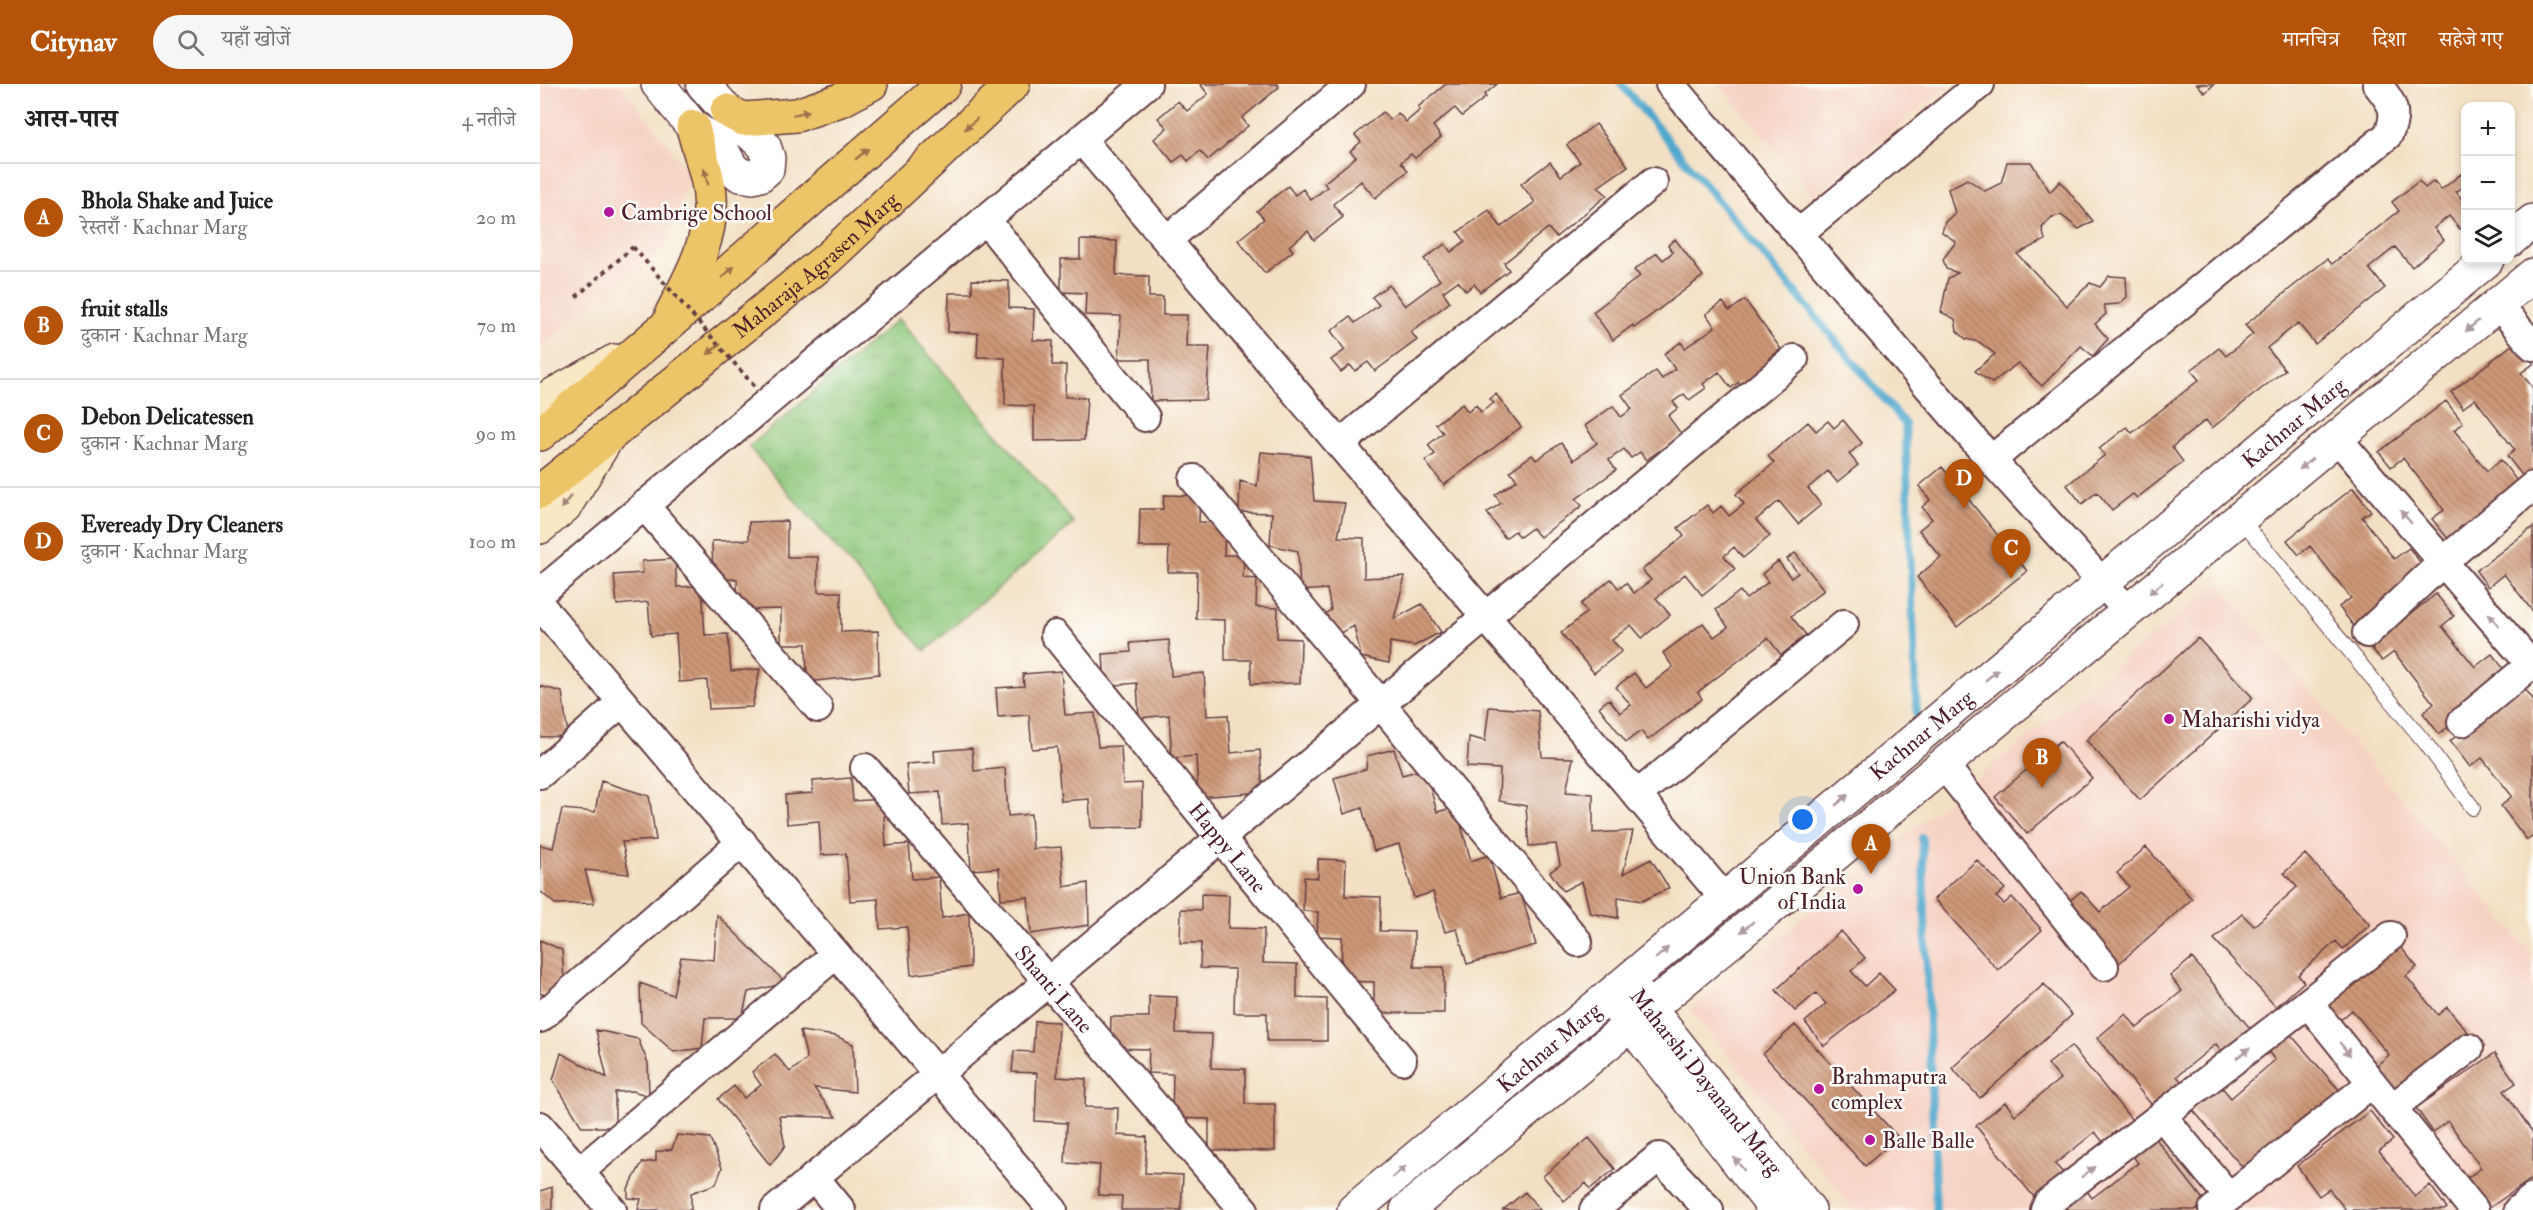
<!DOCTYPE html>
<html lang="hi">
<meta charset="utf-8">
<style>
:root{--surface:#fff;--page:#f6f6f6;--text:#222;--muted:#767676;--line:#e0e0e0;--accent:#b45309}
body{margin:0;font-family:"IM FELL Double Pica","Noto Serif Devanagari",serif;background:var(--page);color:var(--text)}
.controls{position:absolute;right:18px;top:18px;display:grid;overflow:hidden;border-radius:12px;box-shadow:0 3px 9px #0003}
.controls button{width:54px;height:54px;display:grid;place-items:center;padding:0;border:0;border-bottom:2px solid var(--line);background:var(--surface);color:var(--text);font:30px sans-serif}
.you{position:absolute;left:1263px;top:736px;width:21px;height:21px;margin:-15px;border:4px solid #fff;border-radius:50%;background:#1a73e8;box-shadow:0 0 0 9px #1a73e833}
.badge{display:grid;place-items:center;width:39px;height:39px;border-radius:50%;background:var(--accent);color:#fff;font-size:20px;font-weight:700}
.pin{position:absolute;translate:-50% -50px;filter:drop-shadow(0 2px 3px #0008)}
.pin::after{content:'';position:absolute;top:32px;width:21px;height:18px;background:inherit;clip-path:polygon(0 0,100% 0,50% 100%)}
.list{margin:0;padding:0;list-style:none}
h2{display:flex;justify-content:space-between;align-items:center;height:78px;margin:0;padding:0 24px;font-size:26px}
h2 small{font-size:20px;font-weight:400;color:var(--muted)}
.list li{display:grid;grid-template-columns:39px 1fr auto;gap:18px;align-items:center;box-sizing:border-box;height:108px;padding:0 24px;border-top:2px solid var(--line)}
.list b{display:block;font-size:22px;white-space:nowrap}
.list p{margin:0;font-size:20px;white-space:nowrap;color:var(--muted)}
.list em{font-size:20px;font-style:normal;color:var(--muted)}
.icon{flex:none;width:33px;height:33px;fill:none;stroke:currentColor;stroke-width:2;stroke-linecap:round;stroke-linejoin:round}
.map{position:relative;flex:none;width:1993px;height:1126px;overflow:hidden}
header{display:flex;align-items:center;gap:36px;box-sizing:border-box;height:84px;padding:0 30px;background:var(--accent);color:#fff}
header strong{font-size:28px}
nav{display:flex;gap:33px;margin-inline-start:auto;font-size:21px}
.search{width:420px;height:54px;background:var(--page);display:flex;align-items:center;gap:15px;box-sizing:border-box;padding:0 21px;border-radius:33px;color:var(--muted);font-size:22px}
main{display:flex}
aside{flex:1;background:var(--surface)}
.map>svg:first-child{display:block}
</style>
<header>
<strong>Citynav</strong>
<div class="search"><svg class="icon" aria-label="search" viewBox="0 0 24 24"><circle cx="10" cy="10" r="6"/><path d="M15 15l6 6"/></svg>यहाँ खोजें</div>
<nav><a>मानचित्र</a><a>दिशा</a><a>सहेजे गए</a></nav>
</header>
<main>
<aside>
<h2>आस-पास<small>4 नतीजे</small></h2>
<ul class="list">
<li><span class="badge">A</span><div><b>Bhola Shake and Juice</b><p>रेस्तराँ · Kachnar Marg</p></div><em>20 m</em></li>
<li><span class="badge">B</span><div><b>fruit stalls</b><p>दुकान · Kachnar Marg</p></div><em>70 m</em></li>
<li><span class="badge">C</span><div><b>Debon Delicatessen</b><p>दुकान · Kachnar Marg</p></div><em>90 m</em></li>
<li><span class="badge">D</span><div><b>Eveready Dry Cleaners</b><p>दुकान · Kachnar Marg</p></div><em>100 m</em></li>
</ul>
</aside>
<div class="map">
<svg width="1993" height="1126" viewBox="0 0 1993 1126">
<defs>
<pattern id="park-tufts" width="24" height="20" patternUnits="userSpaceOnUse" patternTransform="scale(1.5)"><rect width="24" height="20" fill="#8fc87b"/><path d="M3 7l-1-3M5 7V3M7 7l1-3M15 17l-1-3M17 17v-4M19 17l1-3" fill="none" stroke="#7dab6a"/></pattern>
<pattern id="building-back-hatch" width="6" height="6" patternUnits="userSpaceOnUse" patternTransform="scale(1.5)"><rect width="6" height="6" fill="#ce9777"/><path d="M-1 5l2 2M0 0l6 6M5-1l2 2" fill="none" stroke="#a97b62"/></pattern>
</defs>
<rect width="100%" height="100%" fill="#fdfcf7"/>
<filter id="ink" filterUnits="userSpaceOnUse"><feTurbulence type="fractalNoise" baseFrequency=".0167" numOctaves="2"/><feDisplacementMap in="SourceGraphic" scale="12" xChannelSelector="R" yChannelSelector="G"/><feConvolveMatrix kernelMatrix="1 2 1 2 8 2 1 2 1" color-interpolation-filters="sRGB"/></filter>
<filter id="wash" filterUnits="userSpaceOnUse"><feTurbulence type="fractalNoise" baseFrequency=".008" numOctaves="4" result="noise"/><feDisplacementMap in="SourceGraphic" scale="24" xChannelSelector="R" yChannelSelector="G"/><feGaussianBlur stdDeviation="1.35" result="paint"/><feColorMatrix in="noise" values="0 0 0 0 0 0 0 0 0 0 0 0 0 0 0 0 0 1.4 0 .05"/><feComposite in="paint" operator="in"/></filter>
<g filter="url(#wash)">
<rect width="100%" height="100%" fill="#f3e0c4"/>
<path fill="#f6d2c3" d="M0,0H81L150,91L124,165L0,264Z
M1179,0H1409L1274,112Z
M1679,499L1993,871V1126H1314L1150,925Z"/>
<path fill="url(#park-tufts)" stroke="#6c7453" stroke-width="1.5" d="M358,235L534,439L385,567L209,363Z"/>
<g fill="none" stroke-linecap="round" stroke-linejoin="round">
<path stroke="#50a8cd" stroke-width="8" d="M1081,0L1365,340L1377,634
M1382,754L1396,1126"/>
</g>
<g id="blocks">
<path fill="url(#building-back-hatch)" d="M660,0H737L739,3L702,34L708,42L668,76L660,67L648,77L643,71L633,78L614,55L627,44L618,34L638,17L647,27L668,10Z
M906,0H957L944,11L946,13L922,32L915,24L893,42L901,53L875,74L871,70L861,78L868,87L835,114L821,97L793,120L803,133L774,156L768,147L749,162L753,167L725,189L698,156L724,135L717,127L748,102L755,111L763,105L771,116L787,103L784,99L816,73L810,67L821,58L815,51L843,28L850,36L858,29L866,38L880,26L878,23Z
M1657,0H1674L1665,9Z
M1056,40L1088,82L1058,103L1067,111L1016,153L1008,144L964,179L969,186L940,208L934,200L926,207L918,197L903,208L910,218L871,248L877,256L835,287L828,278L815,287L810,281L801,288L791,276L805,266L791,247L810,233L815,239L839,221L832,213L849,201L865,222L900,196L884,175L905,160L911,168L925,157L918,148L949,126L961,143L995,118L981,100L1010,78L1021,92L1040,78L1027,61Z
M1467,78H1491L1510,108L1520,97L1553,137L1539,145L1521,131L1512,133L1502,144L1505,156L1477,170L1527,222L1550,199L1560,203L1569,192L1586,193L1587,213L1579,220L1564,221L1566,230L1555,240L1568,255L1553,272L1541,262L1502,302L1478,279L1452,299L1435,287L1455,270L1439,258L1426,255L1417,247L1415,235L1401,228L1408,194L1418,189L1406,185L1403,175L1416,158L1402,148L1405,138L1415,129L1408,105L1427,95L1445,107L1461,99Z
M1921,90L1926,96V101L1916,108L1926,120V140L1920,145L1909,132L1894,144L1904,156L1872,183L1855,163L1829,184L1845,204L1775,260L1758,239L1727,264L1745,286L1672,344L1666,336L1632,363L1643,378L1597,414L1593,410L1572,426L1557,408L1542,420L1527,401L1565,371L1559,365L1587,343L1592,349L1659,296L1651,286L1679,264L1686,272L1713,250L1705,241L1787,175L1792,180L1859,127L1852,118L1879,97L1885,104L1894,97L1901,106Z
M1135,155L1163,192L1094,244L1093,241L1073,256L1053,228L1100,192L1094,186L1117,169L1123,176L1133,168L1128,161Z
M540,156L577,157L576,191L609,192V213H623V231H647L646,263H670L666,316L611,317L610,275H579L581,232L545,231L546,209L521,208V175H540Z
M432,196L469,197V224L494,225L493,256L513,257L512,281H526L525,313L547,314L544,356L494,357V322L465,321V274L437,273L438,249L408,248L409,209H432Z
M1205,216L1241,265L1229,274L1237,283L1205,306L1199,298L1191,304L1179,288L1163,300L1166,304L1149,316L1144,310L1133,318L1138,324L1128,332L1142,351L1106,376L1100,368L1091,374L1084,365L1069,376L1076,386L1036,415L1042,422L1000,453L992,444L980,453L975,447L965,454L947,429L961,419L955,411L977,396L970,387L992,371L996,376L1021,359L1034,376L1057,359L1045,342L1073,322L1081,333L1092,325L1082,311L1116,287L1122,295L1135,285L1124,270L1141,258L1145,264L1175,243L1166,230L1183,218L1189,227Z
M1977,257L1993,277V280L1981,289L1993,304V387L1984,394L1967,372L1975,366L1935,315L1923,324L1911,308Z
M956,310L981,343L904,401L885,377L895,370L888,361L903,349L896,340L922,320L928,328L936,321L941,328L954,319L950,315Z
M1906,317L1923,339L1914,346L1947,387L1961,376L1980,401L1909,456L1892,435L1904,426L1863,374L1851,383L1839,368Z
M1303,336L1322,359L1309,370L1318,381L1297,398L1288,387L1268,404L1281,421L1258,440L1239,417L1216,436L1230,452L1203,474L1194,463L1184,472L1195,485L1162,511L1145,490L1116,514L1130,531L1102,554L1091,541L1072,556L1082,567L1054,589L1021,549L1047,528L1041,520L1071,495L1079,505L1086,499L1094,509L1111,496L1102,486L1144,452L1138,444L1167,421L1173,429L1181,422L1189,432L1204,420L1196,410L1234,379L1228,372L1268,338L1276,347L1288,337L1294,344Z
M721,368L770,372L774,417L805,419L798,453L824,454V494L865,492L854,535L882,520L901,548L874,562L850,558L849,579L821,573L814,542L795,552L782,532L791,526L787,505L760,507L758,467L730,461L732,429L699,428L700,397L717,402Z
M1402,383L1487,487L1417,543L1377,493L1401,473L1379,446L1392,435L1382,423L1390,416L1379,402Z
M1813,404L1831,427L1822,433L1854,475L1869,464L1888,488L1816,545L1799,523L1811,514L1770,462L1759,471L1747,456Z
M624,411L660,412L659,438L685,439L684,471H704L703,494L717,495L716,523L738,524L737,554L761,555L760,599L711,600V576H685V536L656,535L657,488H628L629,463H599L600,425H623Z
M247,437V473H278V508H301V548L338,547L339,590L267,598L266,560H241V525L198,526L197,495H173L172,457L209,456V438Z
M1993,443V528L1964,490L1948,503L1936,487Z
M1255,469L1284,506L1251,532L1266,551L1241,571L1228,554L1158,608L1162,615L1108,656L1101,647L1086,658L1059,623L1069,615L1080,629L1091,621L1076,603L1094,589L1106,604L1133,583L1123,569L1163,539L1174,553L1188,543L1176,526L1200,507L1206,515L1228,498L1222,490L1238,477L1251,494L1258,489L1247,475Z
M135,475L137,503L162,502L165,551L188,550L191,587L220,585L212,623L169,625L167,596L139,598L136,550L111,552L108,518L77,521L74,491L103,489L102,477Z
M1896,510L1914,532L1902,542L1935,583L1952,570L1971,594L1899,650L1883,629L1894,620L1854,568L1842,577L1830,562Z
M1658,554L1713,614L1600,716L1546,656Z
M629,556L631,592L664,589L667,632L688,631L691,669L720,666L723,708L658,713L656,672L632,674L629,631L599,634L597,599L565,602L563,570L591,568L590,559Z
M521,587L525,631L555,629L558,663L581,662L583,700L602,699V743L551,744L549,715L521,717L517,663L492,665L489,631L458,633L456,604L484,602L483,590Z
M1982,601L1993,615V752L1987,756L1961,722L1972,712L1942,674L1930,683L1910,657Z
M0,602L22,608L28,652L0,653Z
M949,623L998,627L1002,673L1033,674L1026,708L1053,710V749L1093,747L1083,790L1111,775L1129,804L1102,817L1078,813V834L1050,829L1042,797L1023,807L1010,788L1020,781L1016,760L989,762L986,722L959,717L960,685L927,683L929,653L945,657Z
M1520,657L1552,694L1487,750L1455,713Z
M432,664L434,687L465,684L468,732L491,730L493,765L521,763L524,803L548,799L549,841L491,850L488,813L461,815L459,784L431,786L428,739L402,741L400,708L369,710L366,680L395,678L394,667Z
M854,665L862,691L885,685L897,728L916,723L931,777L949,771L961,814L981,809L996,861L927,880L917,845L905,848L893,808L874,814L859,760L834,767L822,724L804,730L794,694L826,685L827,672Z
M311,694L313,717L343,715L346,762L369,760L372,795L399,793L402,834L429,829L430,883L371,891L367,843L340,845L338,815L310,817L306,770L281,771L279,737L247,740L245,711L273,709V697Z
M61,697L109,712L116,756L82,758L89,790L45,786L54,819L15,820L0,807V761L13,764L22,725L55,728Z
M1606,763L1652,815L1576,882L1523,823L1541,807L1560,828L1589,803L1577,789Z
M1765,770L1830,841L1803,865L1796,857L1758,891L1764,898L1736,923L1674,855L1702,830L1714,842L1757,803L1744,789Z
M778,775L806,776L805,812L841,813L840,847L874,848V883H904V929H834V898L801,897L802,853L777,852L778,828L763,827L764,793L778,794Z
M1437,776L1465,805L1456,813L1464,820L1472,813L1502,846L1458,886L1394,815Z
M661,810L689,811L688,844L724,845L723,879L757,880V914L787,915V957H727V929H694L695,885L660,884L661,859H640L641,825L661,826Z
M177,831L246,899L208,908L202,934H165L162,964L134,968L101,939L100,899L133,911L141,873L174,876Z
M1301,847L1325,874L1311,887L1325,902L1339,889L1355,906L1284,962L1265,938L1286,920L1276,909L1255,927L1236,906Z
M1854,855L1877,883L1866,892L1898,931L1907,923L1931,952L1860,1010L1836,982L1849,971L1812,926L1798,938L1780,916Z
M0,856L22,866L25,910H0Z
M1652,874L1713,948L1685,971L1676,960L1637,992L1644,1001L1615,1025L1557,954L1586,930L1597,944L1642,907L1630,892Z
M1504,900L1532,931L1440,1014L1412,984Z
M609,912L637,913L636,949L672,950L671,984L705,985V1020H735V1067L669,1066V1035L632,1034L633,990L608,989L609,965L570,964L571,933H609Z
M495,937L519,938L517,993L546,995L545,1023L578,1024L577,1051L607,1053L605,1089L643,1091L641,1126H581L582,1112L558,1111L560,1081L525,1079L527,1039L495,1037L497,989L472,988L474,967L493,968Z
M1255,941L1358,1053L1325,1082L1223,970Z
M1744,943L1807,1015L1780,1039L1771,1028L1732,1061L1712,1094L1652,1025L1680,1001L1691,1014L1735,976L1723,961Z
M56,946L98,955L108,979L109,1012L93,1007L75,1008V1043H42L13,996L21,969L67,994Z
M260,947L296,952L313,960L315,1008L274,1004L296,1033L239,1032L245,1062L230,1081L178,1015L194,1002L204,1014L221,1001L212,988L235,970L250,988L267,975Z
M1531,962L1592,1036L1563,1058L1555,1048L1515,1080L1523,1089L1494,1113L1436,1042L1465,1018L1475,1031L1520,995L1508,980Z
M1955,969L1976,999L1964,1007L1993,1049V1094L1949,1124L1927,1094L1941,1084L1908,1037L1893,1048L1876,1024Z
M1830,1027L1853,1056L1839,1067L1875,1113L1890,1101L1907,1124L1904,1126H1806L1789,1105L1779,1112L1757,1082Z
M1609,1046L1668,1122L1663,1126H1514L1542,1100L1552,1114L1598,1079L1587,1064Z
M137,1051L170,1054L182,1084L176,1100L151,1109V1126H98L101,1115L88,1114V1105L102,1079L116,1077V1068L132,1065Z
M1049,1054L1075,1085L1050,1105L1046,1099L1024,1117L1003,1092Z
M12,1103V1126H0V1107Z
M985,1108L1000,1126H963Z"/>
</g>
</g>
<g filter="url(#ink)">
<use href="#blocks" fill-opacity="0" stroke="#633c42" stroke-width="1.5"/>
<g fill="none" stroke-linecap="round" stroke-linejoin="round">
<defs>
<path id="service" d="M1701,435L1887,661L1933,724"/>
<g id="minor">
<path d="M1130,0L1451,376L1588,527"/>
<path d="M541,55L1185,815"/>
<path d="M445,135L605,333"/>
<path d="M1258,150L1440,0"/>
<path d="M627,156L811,0"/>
<path d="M1958,220L1993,262"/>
<path d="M1797,354L1993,583"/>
<path d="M800,360L1113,98"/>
<path d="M1451,376L1848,51C1859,27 1852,19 1837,0"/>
<path d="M654,395L1038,858"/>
<path d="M104,421L278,624"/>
<path d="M0,509L607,0"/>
<path d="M0,521L513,1126"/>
<path d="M1827,549L1904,477L1993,402"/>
<path id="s1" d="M515,551L862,976"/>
<path d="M1922,638L1993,579"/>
<path d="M1403,680L1564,882"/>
<path id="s2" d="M325,684L704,1126"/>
<path d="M0,690L82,618"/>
<path d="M1097,711L1304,540"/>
<path d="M1768,919L1934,1126"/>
<path d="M0,934L202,758"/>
<path d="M1852,1024L1929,964"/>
<path d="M1622,1032L1689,1113"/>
<path d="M0,1042L72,1126"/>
<path d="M39,1088L296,870"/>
<path d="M274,1093L301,1126"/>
<path d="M235,1126L1254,275"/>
<path d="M1054,1126L1119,1073L1169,1126"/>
<path d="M1505,1126L1508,1119L1768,919L1851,852"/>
<path d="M1673,1126L1832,999"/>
<path d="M1978,1126L1993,1114"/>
</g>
<g id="tertiary">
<path d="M118,0L153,43L180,62L191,83L200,91L213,93L220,91L227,85L228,74L224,62L187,27L163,0"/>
<path d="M1970,156L1993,137"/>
<path id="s3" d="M1096,908L1269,1126"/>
<path d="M1078,924L1236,1126"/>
<path id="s4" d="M814,1126L1947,176"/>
<path d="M867,1126L1993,191"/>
</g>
<path id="secondary" d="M0,318L75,277
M0,443L25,422L64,359"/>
<g id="primary">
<path d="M187,27L203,35L257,31L303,15L331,0"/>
<path d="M132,229C151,193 173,153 170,111C168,89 158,64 153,43"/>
<path d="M0,350C137,236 268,116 404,0"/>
<path id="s5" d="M0,408L288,174L473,0"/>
</g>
</defs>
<use href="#service" stroke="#633c42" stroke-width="16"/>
<use href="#minor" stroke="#633c42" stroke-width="32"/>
<use href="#tertiary" stroke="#633c42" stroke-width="36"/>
<use href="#secondary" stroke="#633c42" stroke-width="36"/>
<use href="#primary" stroke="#633c42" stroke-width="36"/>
<path stroke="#633c42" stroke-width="4" stroke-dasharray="4.5 4.5" stroke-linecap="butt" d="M36,213L93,163"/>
<use href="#service" stroke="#fff" stroke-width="14"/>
<use href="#minor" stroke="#fff" stroke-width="28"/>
<use href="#tertiary" stroke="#fff" stroke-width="33"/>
<use href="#secondary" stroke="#f8e8c3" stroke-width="33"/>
<use href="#primary" stroke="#edc569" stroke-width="33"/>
<path stroke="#633c42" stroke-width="4" stroke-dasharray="4.5 4.5" stroke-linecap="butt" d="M93,163L215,303"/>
</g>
<defs><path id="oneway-solid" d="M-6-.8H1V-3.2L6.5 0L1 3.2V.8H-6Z" transform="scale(1.5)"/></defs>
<g fill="#9c724a">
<use href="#oneway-solid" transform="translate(261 29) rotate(-14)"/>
<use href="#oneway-solid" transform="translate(431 40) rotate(137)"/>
<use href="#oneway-solid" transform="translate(322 70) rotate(-40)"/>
<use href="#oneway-solid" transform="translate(166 93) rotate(-105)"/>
<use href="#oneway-solid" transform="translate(188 188) rotate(-42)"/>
<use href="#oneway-solid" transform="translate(174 265) rotate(141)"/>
</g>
<g fill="#ae9aa0">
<use href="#oneway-solid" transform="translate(1932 242) rotate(140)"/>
<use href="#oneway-solid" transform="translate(1766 380) rotate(140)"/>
<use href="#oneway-solid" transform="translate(1866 433) rotate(-131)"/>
<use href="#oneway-solid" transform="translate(1616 504) rotate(141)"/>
<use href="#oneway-solid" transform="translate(1954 536) rotate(-130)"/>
<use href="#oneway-solid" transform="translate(1452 591) rotate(-40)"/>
<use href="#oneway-solid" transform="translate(1302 716) rotate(-40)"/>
<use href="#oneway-solid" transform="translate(1207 843) rotate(140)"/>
<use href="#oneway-solid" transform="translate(1122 869) rotate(-41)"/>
<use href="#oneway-solid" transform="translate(1805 965) rotate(51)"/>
<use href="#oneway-solid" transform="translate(1703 969) rotate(-38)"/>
<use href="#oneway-solid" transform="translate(1199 1080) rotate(-129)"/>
<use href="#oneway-solid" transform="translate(859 1088) rotate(-40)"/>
<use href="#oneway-solid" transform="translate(1548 1088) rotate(-38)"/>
</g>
<use fill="#a18477" href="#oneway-solid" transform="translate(26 418) rotate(127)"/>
</g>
<g fill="#b5179e" stroke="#fdfcf7" stroke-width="2">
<circle cx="69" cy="128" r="6"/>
<circle cx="1629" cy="635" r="6"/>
<circle cx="1318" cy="805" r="6"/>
<circle cx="1279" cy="1005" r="6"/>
<circle cx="1330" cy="1056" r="6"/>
</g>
<g text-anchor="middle" stroke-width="5" stroke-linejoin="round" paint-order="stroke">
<g font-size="22" fill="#4a1f2b" stroke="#fdfcf7" text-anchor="start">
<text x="81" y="136">Cambrige School</text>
<text x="1641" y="643">Maharishi vidya</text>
<text x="1306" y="800" text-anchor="end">Union Bank<tspan x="1306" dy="25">of India</tspan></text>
<text x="1291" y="1000">Brahmaputra<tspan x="1291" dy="25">complex</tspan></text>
<text x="1342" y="1064">Balle Balle</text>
</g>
<g font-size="22" fill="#4a1f2b" stroke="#fdfcf7">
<text dy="8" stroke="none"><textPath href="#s5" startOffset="357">Maharaja Agrasen Marg</textPath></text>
<text dy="8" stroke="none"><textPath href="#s4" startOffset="1226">Kachnar Marg</textPath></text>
<text dy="8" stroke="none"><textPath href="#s4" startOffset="740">Kachnar Marg</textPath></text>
<text dy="8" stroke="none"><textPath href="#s1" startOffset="274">Happy Lane</textPath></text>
<text dy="8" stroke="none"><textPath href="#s2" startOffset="291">Shanti Lane</textPath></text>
<text dy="8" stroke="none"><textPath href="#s4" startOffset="254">Kachnar Marg</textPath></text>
<text dy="8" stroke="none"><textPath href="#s3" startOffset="114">Maharshi Dayanand Marg</textPath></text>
</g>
</g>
</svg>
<div class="controls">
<button>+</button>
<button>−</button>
<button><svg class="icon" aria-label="layers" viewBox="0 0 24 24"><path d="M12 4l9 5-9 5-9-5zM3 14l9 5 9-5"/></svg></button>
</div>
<div class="you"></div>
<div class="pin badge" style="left:1331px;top:790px">A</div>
<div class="pin badge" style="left:1502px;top:704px">B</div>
<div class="pin badge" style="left:1471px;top:495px">C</div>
<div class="pin badge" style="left:1424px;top:425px">D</div>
</div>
</main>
